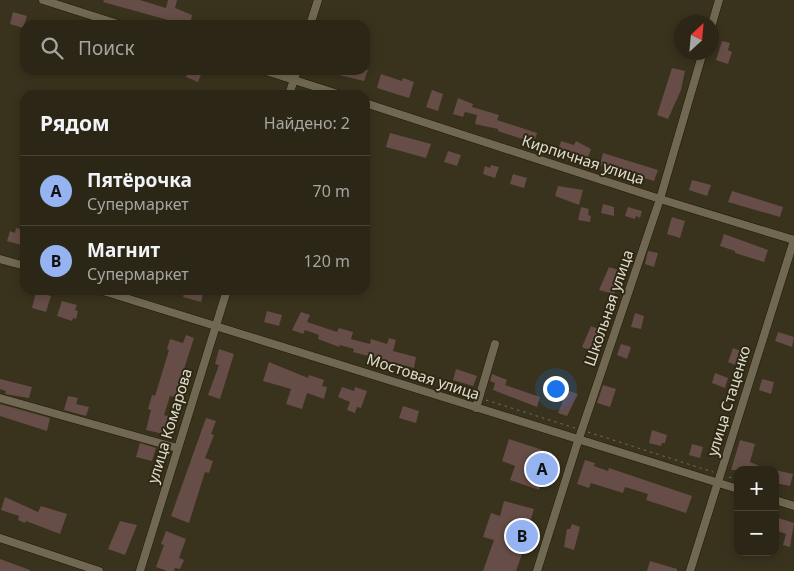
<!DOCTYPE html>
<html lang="ru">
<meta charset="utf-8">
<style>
:root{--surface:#2b2616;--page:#332e1f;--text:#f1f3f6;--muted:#a6a5a1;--line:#474335;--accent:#95b2f1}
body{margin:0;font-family:"Noto Sans",sans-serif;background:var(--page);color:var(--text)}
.controls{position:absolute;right:15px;bottom:15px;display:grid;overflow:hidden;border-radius:10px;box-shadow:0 2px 8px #0003}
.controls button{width:45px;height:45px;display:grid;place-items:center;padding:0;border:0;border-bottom:1px solid var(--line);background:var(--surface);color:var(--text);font:25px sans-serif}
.compass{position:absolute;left:674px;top:15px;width:45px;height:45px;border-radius:50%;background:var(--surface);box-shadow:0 2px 8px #0003;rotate:26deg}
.you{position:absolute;left:555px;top:388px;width:18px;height:18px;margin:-12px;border:4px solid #fff;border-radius:50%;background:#1a73e8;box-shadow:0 0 0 8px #1a73e833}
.badge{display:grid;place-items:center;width:32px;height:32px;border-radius:50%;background:var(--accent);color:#111;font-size:16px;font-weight:700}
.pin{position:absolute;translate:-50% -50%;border:2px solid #fff;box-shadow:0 1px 5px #0006}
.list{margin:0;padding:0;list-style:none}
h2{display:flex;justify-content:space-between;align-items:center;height:65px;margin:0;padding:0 20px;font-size:21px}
h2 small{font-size:16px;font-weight:400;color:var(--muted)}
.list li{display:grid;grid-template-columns:32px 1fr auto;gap:15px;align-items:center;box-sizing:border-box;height:70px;padding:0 20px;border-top:1px solid var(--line)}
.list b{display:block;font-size:19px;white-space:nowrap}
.list p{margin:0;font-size:16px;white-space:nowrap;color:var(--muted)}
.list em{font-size:16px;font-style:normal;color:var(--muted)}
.icon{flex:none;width:28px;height:28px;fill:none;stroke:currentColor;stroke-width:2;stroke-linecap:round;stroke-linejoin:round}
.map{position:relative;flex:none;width:794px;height:571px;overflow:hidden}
.search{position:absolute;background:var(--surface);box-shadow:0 2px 8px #0003;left:20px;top:20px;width:350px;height:55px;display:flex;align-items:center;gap:12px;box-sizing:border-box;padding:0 18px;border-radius:15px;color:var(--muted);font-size:19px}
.panel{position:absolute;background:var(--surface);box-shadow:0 2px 8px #0003;left:20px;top:90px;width:350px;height:205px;border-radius:15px}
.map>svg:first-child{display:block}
</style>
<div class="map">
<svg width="794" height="571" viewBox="0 0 794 571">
<rect width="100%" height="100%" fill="#39321d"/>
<path fill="#664d47" d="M104,0H140L166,8L168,0H177L175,8L192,15L190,25H186L103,2Z
M13,12L27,16L23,28L10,24Z
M722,41L730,43L728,50L732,52L728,64L716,60Z
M672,68L685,71L681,90L668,119L657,115Z
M189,70H203L198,82L186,77Z
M334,70H368L364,81L339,75L340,73Z
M381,74L402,81L403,78L414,82L409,98L377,88Z
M432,90L443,94L438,111L426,107Z
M458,98L473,104L472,107L499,115L497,120L537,133L534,143L498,131V129L475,124L477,115L465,112L463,117L453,114Z
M390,133L431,144L426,158L386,147Z
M561,141L574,145L576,141L591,149L587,161L558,151Z
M448,151L461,155L457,166L444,162Z
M603,153L658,170L654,181L600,165Z
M491,165L499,167L495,178L483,174L485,166L490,168Z
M513,174L527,178L524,188L510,184Z
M692,180L711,185L707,196L689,190Z
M558,186L583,190L579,205L555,196Z
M732,191L783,207L780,217L728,202Z
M603,204L614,207V216L601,213Z
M581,207L589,209L588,215L591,216L590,222L578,220Z
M628,207L642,211L640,218L636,216L635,219L625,216Z
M672,217L685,221L680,238L667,234Z
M16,228L24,230L25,246L7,241L10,231L15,233Z
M724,234L768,250L764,262L735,253V251L720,246Z
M648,251L658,253L654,267L645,264Z
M609,267L622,271L614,294L599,290Z
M185,290H204L201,302L183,297Z
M36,292L51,296L46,312L32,308Z
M62,301L77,305L75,310L78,311L76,319L73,318L72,321L57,316Z
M267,311L282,315L279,326L264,322Z
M301,312L310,315L307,322L337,332L339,328L353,332L351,339L370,344L371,339L387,344L389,338L396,340L393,351L416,357L414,368L353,352L354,349L340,345L339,347L334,345L318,339L319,335L305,330L303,334L292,330Z
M635,313L644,316L641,329L631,327Z
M591,326L603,331L601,337L598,336L591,351L582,347Z
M778,332L794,337L792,347L775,341Z
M186,335L194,338L175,397L170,396L164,415L168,416L163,434L146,430L151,410L148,409L152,395L155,396L169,350L167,349L170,339L183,343Z
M621,344L631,347L627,359L617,355Z
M733,348L746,353L741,367L728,362Z
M219,349L234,354L220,399L208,395L219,365L215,364Z
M269,362L308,378L309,375L324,380L322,386L327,387L324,399L307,393L302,409L286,404L291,389L263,381Z
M456,369L477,376L473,386L453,380Z
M715,373L728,378L725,388L712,383Z
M492,374L507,380L505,385L540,397L537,407L493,390L495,383L490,381Z
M0,379L32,387L29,398L5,394L6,391L0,389Z
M762,379L774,382L771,394L759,390Z
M603,385L616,389L610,407L597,403Z
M342,387L354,391L355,387L367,391L361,408L357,407L355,413L347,410L350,402L338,397Z
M563,389L578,394L567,416L558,413L564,398L560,397Z
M68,396L78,398L76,404L89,407L86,416L64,410Z
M0,404L50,418L47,431L0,416Z
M403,406L419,411L416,423L399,418Z
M206,418L216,421L211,434L214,435L205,458L213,461L209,473L205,472L189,523L171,516Z
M652,430L667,435L665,443H662L661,446L649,443Z
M509,439L552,453L539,490L510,480L515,466L502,461Z
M740,440L755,444L750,462L769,470H731Z
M140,443L156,448L152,461L136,457Z
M692,444L703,447L700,458L689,455Z
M585,460L595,463L594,466L608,471L609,468L692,496L686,513L646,500L648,494L625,487L623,493L591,483L589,488L577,484Z
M775,470L793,474L790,486L775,483Z
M5,497L38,512L41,506L67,514L60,534L26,521L25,523L18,520L19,516L1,510Z
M504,501L534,509L529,525L532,526L516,571H483L494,540L483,537L491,513L500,516Z
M775,517L794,523L790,547L783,545L786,534L775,530Z
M120,521L137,525L125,555L108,549Z
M572,524L580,527L574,550L564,547L567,529H570Z
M166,531L186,539L179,558L184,560L180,569L175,568L174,571H167L156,567L164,545L161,544Z
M0,559L30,570V571H0Z
M650,561L677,569V571H647Z"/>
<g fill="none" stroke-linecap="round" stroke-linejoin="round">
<defs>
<path id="minor" d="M43,0L121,25
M712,24L719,0
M310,25L318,0
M263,70L341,95
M289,95L297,70
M365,103L660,199L794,240
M0,259L25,266
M100,290L738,489
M0,398L177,448
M476,408L495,344
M775,500L794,506
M0,538L99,571
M140,571L227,290
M537,571L578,441L660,199L703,52
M690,571L794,240"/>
</defs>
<use href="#minor" stroke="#201905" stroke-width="9"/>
<path stroke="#736d5b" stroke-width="1" stroke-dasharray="2.5 4" stroke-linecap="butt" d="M486,400L575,428
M588,432L713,472
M729,477L738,480"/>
<use href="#minor" stroke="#706852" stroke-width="8"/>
</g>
<g text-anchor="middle" stroke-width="4" stroke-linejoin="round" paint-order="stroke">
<g font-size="15" fill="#e0dcd0" stroke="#2e2813">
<text transform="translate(583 160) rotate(18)" y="5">Кирпичная улица</text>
<text transform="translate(609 308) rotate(-71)" y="5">Школьная улица</text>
<text transform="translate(423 377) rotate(18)" y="5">Мостовая улица</text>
<text transform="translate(729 401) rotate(-73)" y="5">улица Стаценко</text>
<text transform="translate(170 426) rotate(-73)" y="5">улица Комарова</text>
</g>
</g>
</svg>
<div class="controls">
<button>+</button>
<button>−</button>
</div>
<svg class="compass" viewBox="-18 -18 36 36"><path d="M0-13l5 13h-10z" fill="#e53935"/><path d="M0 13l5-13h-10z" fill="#a6a5a1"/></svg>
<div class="you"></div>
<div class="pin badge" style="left:542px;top:469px">A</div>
<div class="pin badge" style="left:522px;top:536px">B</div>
<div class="search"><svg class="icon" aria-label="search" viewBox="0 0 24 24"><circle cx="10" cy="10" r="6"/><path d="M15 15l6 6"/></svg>Поиск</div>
<section class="panel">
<h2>Рядом<small>Найдено: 2</small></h2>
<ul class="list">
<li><span class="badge">A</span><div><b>Пятёрочка</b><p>Супермаркет</p></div><em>70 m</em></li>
<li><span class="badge">B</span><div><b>Магнит</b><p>Супермаркет</p></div><em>120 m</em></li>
</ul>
</section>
</div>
